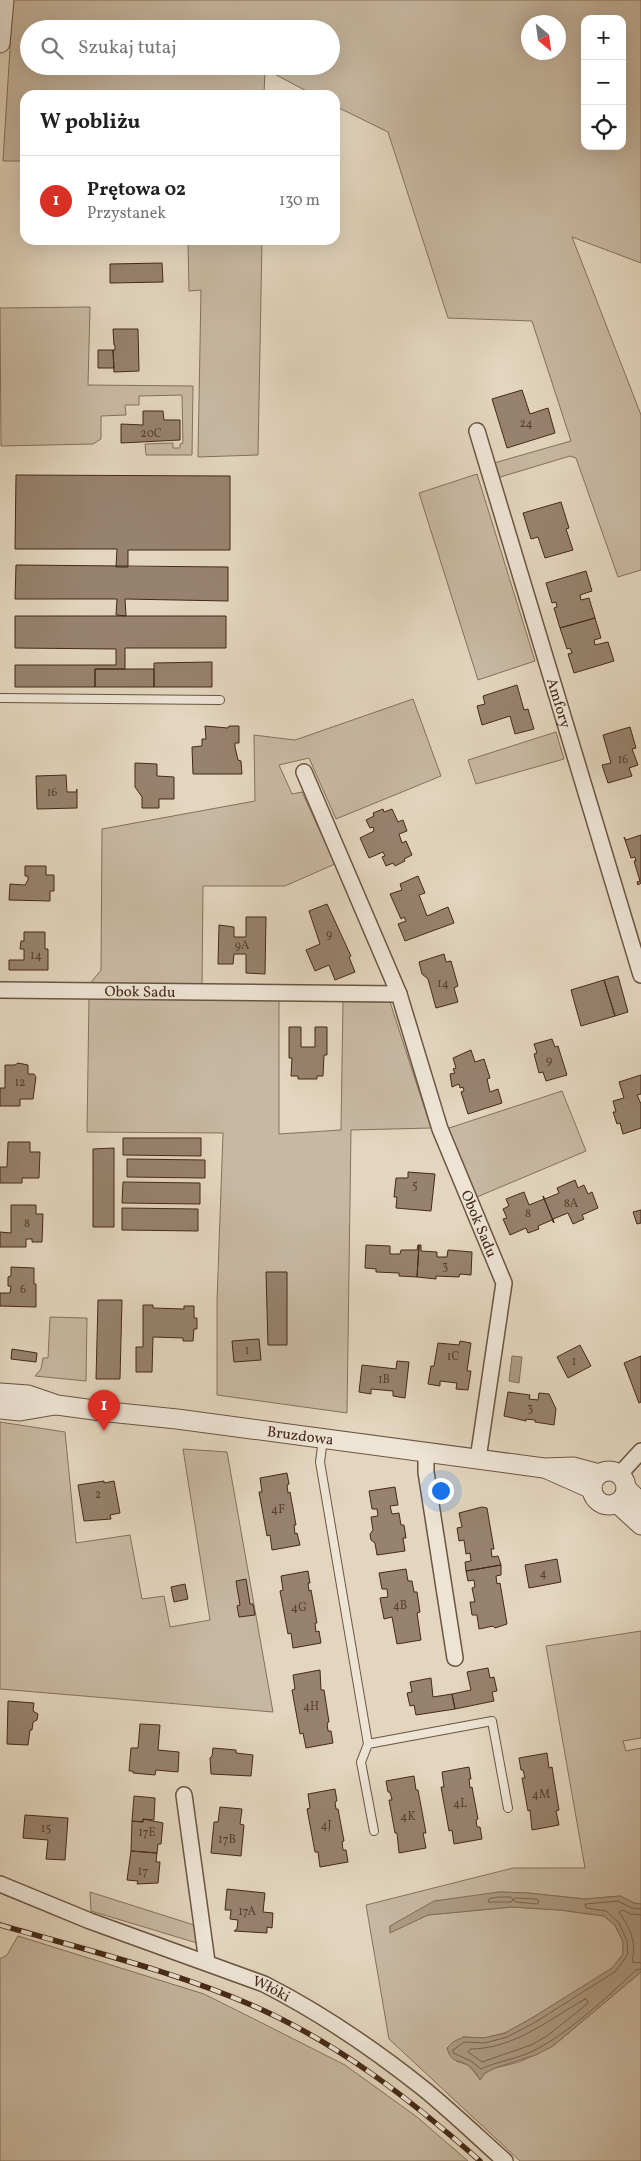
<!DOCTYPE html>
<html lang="pl">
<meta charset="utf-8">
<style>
:root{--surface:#fff;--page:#f6f6f6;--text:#202124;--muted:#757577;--line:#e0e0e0;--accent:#d93025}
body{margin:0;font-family:Vollkorn,serif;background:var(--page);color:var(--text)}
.controls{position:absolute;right:15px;top:15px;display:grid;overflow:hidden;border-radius:10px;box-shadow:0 5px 20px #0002}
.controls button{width:45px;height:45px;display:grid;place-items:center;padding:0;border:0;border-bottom:1px solid var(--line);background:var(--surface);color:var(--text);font:25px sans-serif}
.compass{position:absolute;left:521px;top:15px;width:45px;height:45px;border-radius:50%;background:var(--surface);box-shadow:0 5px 20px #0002;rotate:151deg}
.you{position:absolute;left:440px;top:1490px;width:18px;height:18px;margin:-12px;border:4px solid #fff;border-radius:50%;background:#1a73e8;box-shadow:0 0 0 8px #1a73e833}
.badge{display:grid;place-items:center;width:32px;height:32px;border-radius:50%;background:var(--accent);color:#fff;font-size:16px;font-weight:700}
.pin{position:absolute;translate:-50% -41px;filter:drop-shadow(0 1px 2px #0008)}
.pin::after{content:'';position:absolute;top:26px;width:18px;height:15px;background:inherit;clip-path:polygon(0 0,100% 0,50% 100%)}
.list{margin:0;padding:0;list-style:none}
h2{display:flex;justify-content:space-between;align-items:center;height:65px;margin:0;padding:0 20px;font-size:21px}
h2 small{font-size:16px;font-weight:400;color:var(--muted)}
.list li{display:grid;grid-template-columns:32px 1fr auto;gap:15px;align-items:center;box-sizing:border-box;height:90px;padding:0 20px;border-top:1px solid var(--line)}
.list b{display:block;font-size:19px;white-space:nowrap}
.list p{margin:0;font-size:16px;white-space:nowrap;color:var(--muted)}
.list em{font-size:16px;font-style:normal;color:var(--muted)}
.icon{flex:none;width:28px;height:28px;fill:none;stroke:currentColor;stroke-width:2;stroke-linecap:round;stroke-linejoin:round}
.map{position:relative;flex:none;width:641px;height:2161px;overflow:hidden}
.search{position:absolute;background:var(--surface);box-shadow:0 5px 20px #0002;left:20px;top:20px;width:320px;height:55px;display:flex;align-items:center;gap:12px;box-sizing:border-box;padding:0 18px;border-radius:28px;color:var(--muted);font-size:19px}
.panel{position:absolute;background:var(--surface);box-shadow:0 5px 20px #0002;left:20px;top:90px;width:320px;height:155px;border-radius:15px}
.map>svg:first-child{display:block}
</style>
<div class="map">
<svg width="641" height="2161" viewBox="0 0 641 2161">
<rect width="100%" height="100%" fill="#e3d5be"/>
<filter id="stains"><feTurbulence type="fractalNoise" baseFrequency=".004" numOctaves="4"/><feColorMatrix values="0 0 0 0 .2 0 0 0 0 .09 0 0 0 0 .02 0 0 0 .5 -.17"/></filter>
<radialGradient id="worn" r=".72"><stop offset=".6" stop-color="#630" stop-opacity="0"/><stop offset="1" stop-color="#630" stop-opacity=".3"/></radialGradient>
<path fill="#c8b8a2" stroke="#86705c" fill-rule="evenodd" d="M13,0H641V263L572,237L641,415V570L618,577L576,458L570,456L497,478L494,463L571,441L532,321L448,318L388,132L335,106V95H314L265,69L264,95H25V161H3ZM585,19H622V146H585ZM528,22H558V52H528ZM29,29H331V66H29Z
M188,240H262L258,455L198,457L201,290L189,291Z
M90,307L88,385L193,386L192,455H146L145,444L173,443V448H180V444L183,443L182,395L139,396V405H125L126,415L101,416V439L93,444L1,446L0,308Z
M477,474L535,661L478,680L419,493Z
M413,699L441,776L336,819L309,758L279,765L292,794L302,792L335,864L285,886H203L202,986L89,985L101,970L102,829L255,801L254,735L295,740Z
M556,732L564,759L476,784L468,760Z
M89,998L279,1000V1134L341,1130L343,1001L390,1002L431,1128L351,1130L347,1413L217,1395V1301L223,1133L87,1132Z
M562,1091L586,1151L477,1197L446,1129Z
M50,1317L87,1318L86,1381L35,1376L41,1369L43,1358H48Z
M0,1422L65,1432L76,1543L130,1535L142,1599L164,1596L170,1627L210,1620L183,1449L227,1452L273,1712L0,1689Z
M641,1631V1738L623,1741L626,1751L641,1748V1904L634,1903L620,1896L585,1899L528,1893L499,1892L390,1926V1932L428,1915L512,1907L560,1910L604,1916L615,1925L623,1942V1954L613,1968L532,2018L505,2033L484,2038L463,2037L456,2061L468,2065L480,2079L485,2073L495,2068L519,2062L553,2046L641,1972V2161H520L389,2039L366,1905L513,1868H585L546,1646Z
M90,1892L194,1925L197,1943L91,1911Z
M18,1936L204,1994L258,2021L345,2065L417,2117L468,2161H0V1959L7,1955Z"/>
<path fill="#ad9b85" stroke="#836d59" d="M512,1356L522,1357L519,1383L509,1381Z
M499,1892L528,1893L585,1899L620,1896L634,1903L641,1904V1972L553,2046L536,2055L495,2068L485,2073L480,2080C477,2075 474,2069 469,2066C458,2058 452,2065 447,2048L453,2042L463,2037L484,2038L505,2033L532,2018L612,1968L623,1954V1942L615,1925L604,1916L560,1910L512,1907L428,1915L390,1933V1926L434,1901Z"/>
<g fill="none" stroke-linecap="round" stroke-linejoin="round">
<path stroke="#79624e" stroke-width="1" d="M499,1897H511L513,1900L511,1902H488L489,1899Z
M516,1898L537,1899L539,1902L537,1904L516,1902L513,1900Z
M641,1909L632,1908L618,1901L585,1904L586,1908L606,1911L619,1923L627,1941L628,1954L616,1971L534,2023L507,2037L485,2043L464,2042L453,2050V2053L471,2061L481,2069C498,2061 518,2059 535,2050C567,2034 610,1995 636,1970L641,1969
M641,1915L631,1914L622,1910L619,1912C630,1928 637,1942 632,1962L641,1963
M585,1999L588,2001L587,2004L547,2036L531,2045L482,2062L468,2052L470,2049C514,2049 548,2020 585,1999Z"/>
</g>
<path fill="#97826e" stroke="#452917" d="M84,240H110V244H84Z
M162,263L163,282L110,283V264Z
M113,329H138L139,371L114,372L113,350H115V345H114Z
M98,350H113L114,368H98Z
M522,390L530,414L548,408L555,433L507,448L492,399Z
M143,411H163L164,420H180V440L121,443V424L143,425Z
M16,475L230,476V550H128V567H116L117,549H15Z
M561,502L569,528L566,529L573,550L545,558L538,537L531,539L523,513Z
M16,565L228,567V601L125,599L126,616L116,615L117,599H15Z
M586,571L592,591L580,595L581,600L589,598L595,618L560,628L554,608L557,607L556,602L552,603L546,583Z
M15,616H226V648H125V669H95V687H15V665H116V649L15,648Z
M595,618L601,638L594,640L595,645L608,642L614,661L574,673L568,654L572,653L570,648L567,649L560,628Z
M212,662V687H154V663Z
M95,669H154V687H95Z
M517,685L524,710L528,709L534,729L515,734L510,716L482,725L477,706L485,704L483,696Z
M205,726L228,728L229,726H239V743H235V747L238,760L241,761L242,774H193L192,747L202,746V739H206Z
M630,727L636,748L632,749L638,765L629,768L632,776L608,783L602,765L611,763L603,735Z
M135,763L157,764V776L174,777V799H159V808H142V797L135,787Z
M66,775L67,792H76L77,789V808L37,809L36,776Z
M383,809L384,812L392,809L398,822L403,820L407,831L399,834L402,843L406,841L412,855L404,859L405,861L395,866L393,863L386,866L382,857L385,856L383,852L369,858L360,838L374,831L373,827L370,828L366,820L374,816L373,813Z
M641,835V883L638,885L637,882L640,881L634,861H636L635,857L631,858L624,837L626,840Z
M25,866H46V875H54V891H50V901L9,900L10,884L25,885L28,880V876H25Z
M418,876L425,893L419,895L427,916L448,907L454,923L405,941L398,924L406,921L404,917L401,919L390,894L402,890L400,884Z
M327,904L351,956L349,957L355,972L335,980L329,965L315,971L306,950L320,944L309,911Z
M246,917H266L265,974L246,973V954H234L233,964H218L219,925L234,927V937H246Z
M24,932H45V949H48V970H9V960H24V949H20L21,941H24Z
M444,954L446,962L451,961L458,986L454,988L458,1002L436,1008L428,979L422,974L419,962Z
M618,976L628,1012L615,1016L604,980Z
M604,980L615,1016L581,1026L571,990Z
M289,1027H301V1047H315V1027H327V1055H324L323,1076H317V1079H298V1076H291L292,1058H289Z
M552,1039L555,1047L558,1046L567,1075L546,1081L543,1072L539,1073L534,1054L537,1053L534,1044Z
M471,1050L475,1062L484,1059L490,1078L487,1079L490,1092L498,1089L502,1103L468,1114L461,1092L464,1091L463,1087L460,1088L459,1084L452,1087L450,1074L455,1073L453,1069L456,1068L453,1058Z
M18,1063L28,1065V1074H34L36,1077L33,1099H20V1106H0V1088H5V1065H15Z
M641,1075V1094L637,1095L641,1104V1128L623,1134L620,1123L617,1124L613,1112H616L613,1101L624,1098L619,1082Z
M123,1138H201V1156L123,1155Z
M8,1142H30V1152H40L39,1178H22V1183H0V1167H7Z
M114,1148V1227H93V1149Z
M127,1159L205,1160V1178L127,1177Z
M408,1172L435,1174L431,1211L396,1208L397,1197H394L396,1178H408Z
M575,1180L578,1188L584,1185L588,1194L592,1192L598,1208L582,1215L584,1219L573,1224L568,1213L553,1219L554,1223L543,1196L545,1199L559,1193L557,1188Z
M123,1182L200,1183V1204L122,1203Z
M524,1192L529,1205L544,1199L543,1196L554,1223L552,1220L538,1226L539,1229L528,1233L526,1228L510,1235L503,1219L507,1218L503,1209L509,1206L506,1199Z
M11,1205H36V1214H43L42,1242H32V1239H26V1247H0V1232L11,1233Z
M122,1208L198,1209V1231L122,1230Z
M641,1210V1223L637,1224L633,1212Z
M366,1245L390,1246V1254H400L401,1250H417L418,1245H419L417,1277L399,1276V1273L376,1272V1269L365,1268Z
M419,1245H421V1251L437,1252V1257H447L448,1250L472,1252L471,1275L460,1274L459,1277L436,1276V1279L417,1277Z
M11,1267L34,1268V1284H36V1307L0,1306V1293H10L11,1286H8V1277L11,1276Z
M266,1272H287V1345H268Z
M98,1300H122L120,1379H96Z
M143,1305H153V1308L184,1309V1306H194V1318H197V1329H194L193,1341H183V1338L153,1337L152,1372H136V1347H143Z
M259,1339L261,1360L234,1362L232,1341Z
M460,1341L471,1343L467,1371H471L468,1390L456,1389L457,1383L440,1381V1386L428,1384L431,1366H434L438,1343L459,1345Z
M580,1345L591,1366L568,1378L557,1357Z
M12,1349L37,1353L36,1362L11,1359Z
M641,1356V1402L639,1403L624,1363Z
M397,1361L409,1362L405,1398L393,1396V1391L371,1389V1394L359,1392L362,1365L396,1369Z
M508,1392L530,1395L529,1399L538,1400L539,1393L549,1394L556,1409L554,1425L535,1422V1420L526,1419V1421L504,1416Z
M287,1473L289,1484L287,1485L288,1493L290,1492L296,1525H294L295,1534L297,1533L300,1545L272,1550L270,1535L267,1536L259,1492H262L260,1478Z
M104,1481V1483L114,1481L120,1513L110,1515L111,1519L84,1521L78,1485Z
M395,1487L398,1505L390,1506L392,1514L399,1513L401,1525H404L406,1538H403L405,1551L377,1555L375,1543L371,1540L370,1534L373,1530L371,1517L378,1516L377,1509H372L369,1491Z
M482,1507L487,1508L494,1549H491L492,1557L498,1556L501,1565L466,1571L465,1562L471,1561L470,1553L466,1554L464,1540L459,1541L457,1528L462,1527L459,1513Z
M557,1559L561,1582L529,1588L525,1565Z
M501,1565V1575L496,1576L497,1584L500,1583L507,1624L495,1628L493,1626L479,1629L477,1615H472L470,1602H475L472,1588L475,1587L474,1580L468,1581L466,1571Z
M406,1569L408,1581H412L414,1592H417L420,1612L417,1613L421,1640L397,1644L392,1617L384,1619L380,1598L388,1597L387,1589H382L379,1573Z
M308,1571L310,1583H308L309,1591L311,1590L317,1623H315L316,1632L319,1631L321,1643L293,1648L291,1633L288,1634L280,1591L283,1590L281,1576Z
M246,1579L250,1604H253L255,1615L239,1617L237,1606L240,1605L236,1581Z
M185,1584L188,1599L174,1602L171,1587Z
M488,1668L490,1678L494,1677L497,1691L492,1692L494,1701L455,1709L452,1694L471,1690L467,1672Z
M320,1670L321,1690H324L329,1722L327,1723L328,1731H331L333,1743L306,1748L303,1733L300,1734L292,1690L295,1689L293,1675Z
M431,1678L433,1697L452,1694L455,1709L416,1715L414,1705L410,1706L407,1693L412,1692L410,1682Z
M8,1701L34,1703L33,1711L38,1714L37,1720L33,1722L32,1730H30L28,1745L7,1744Z
M140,1724L160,1725L158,1750L179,1752L178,1772L156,1770L155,1775L133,1773V1771H129L131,1748H138Z
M213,1748L236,1750V1753L253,1755L251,1776L211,1774L210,1758L212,1756Z
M547,1753L549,1768L552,1767L559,1810L556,1811L559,1825L532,1830L530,1810L528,1811L522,1778H525L523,1770H521L519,1758Z
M469,1767L471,1779H469L470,1788L472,1787L478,1819L476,1820L477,1827H480L482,1839L454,1844L452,1830L449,1831L441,1787H444L442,1772Z
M414,1776L416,1790H418L426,1833H423L426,1848L399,1853L397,1833H395L389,1800H392L390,1792H388L386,1781Z
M335,1789L337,1801L335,1802L336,1809H338L344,1841L342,1842L343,1850H346L348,1862L320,1867L318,1852H315L307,1809L310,1808L308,1794Z
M134,1796L155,1798L154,1820L143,1819V1822L132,1821Z
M220,1807L242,1809L240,1824L244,1825L241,1856L211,1853L214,1822H218Z
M25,1815L68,1818L65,1860L46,1859L48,1840L23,1838Z
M143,1819L163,1823L161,1844H158L157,1853L131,1851L132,1821L143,1822Z
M131,1851L157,1853L156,1862H160L158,1883L137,1884L138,1881L127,1880Z
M227,1889L265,1893L263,1912L273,1913L272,1928L267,1927V1933L234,1931L237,1929L238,1920L230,1919L231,1910H225Z"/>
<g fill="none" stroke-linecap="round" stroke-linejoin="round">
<defs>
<path id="service" d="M0,698L220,700
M323,1439L320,1462L368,1744L492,1721L508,1808
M368,1744L361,1762L374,1831"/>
<g id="minor">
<path id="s1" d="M477,431L641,975"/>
<path id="s2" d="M304,772L399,994L440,1129L504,1283L478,1459"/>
<path id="s3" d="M0,990L399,994"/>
<path d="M426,1453V1472L455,1658"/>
<path d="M619,1475L641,1451"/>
<path d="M184,1795L207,1962"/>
<path id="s4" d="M0,1884L90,1921L264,1984C321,2013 375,2050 424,2089C452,2112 478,2137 505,2161"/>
</g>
<g id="tertiary">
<path d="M0,43L4,0"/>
<path id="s5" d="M0,1393L28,1395L57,1405L109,1412L177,1419L544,1468L573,1467L599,1474"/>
<path d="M0,1409L20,1411L55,1405"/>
<path d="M547,1469L592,1489"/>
<circle cx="609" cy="1488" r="17"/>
<path d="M626,1488L641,1503"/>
<path d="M617,1503L641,1525"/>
</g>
</defs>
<use href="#service" stroke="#6c5441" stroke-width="10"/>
<use href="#minor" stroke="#6c5441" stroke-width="18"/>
<use href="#tertiary" stroke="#6c5441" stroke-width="21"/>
<use href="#service" stroke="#ede4d5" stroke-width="8"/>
<use href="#minor" stroke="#ede4d5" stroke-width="15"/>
<use href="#tertiary" stroke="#ede4d5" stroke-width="19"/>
<defs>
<path id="rail" d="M0,1925C86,1950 174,1971 256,2007C341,2045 411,2100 480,2161"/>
</defs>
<use href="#rail" stroke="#452917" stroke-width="5.5"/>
<use href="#rail" stroke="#ede4d5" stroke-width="4" stroke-dasharray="11" stroke-linecap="butt"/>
</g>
<g text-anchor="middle" stroke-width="4.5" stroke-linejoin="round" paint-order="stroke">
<g font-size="12" fill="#5a3f2d">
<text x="526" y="427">24</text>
<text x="151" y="437">20C</text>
<text x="623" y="763">16</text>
<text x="52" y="796">16</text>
<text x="329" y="938">9</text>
<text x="242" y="949">9A</text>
<text x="36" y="959">14</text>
<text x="443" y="987">14</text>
<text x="549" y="1064">9</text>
<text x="20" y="1086">12</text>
<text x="415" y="1189">5</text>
<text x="571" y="1207">8A</text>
<text x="528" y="1217">8</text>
<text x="27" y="1227">8</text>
<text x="445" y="1270">3</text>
<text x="23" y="1293">6</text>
<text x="247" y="1354">1</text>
<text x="453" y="1360">1C</text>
<text x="574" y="1365">1</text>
<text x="384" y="1383">1B</text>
<text x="530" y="1412">3</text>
<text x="98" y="1498">2</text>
<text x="278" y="1513">4F</text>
<text x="543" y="1577">4</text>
<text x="400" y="1609">4B</text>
<text x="299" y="1611">4G</text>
<text x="311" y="1710">4H</text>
<text x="541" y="1798">4M</text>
<text x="460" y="1807">4L</text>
<text x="408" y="1820">4K</text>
<text x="326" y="1829">4J</text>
<text x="46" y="1832">15</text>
<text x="147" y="1836">17E</text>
<text x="227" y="1843">17B</text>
<text x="143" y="1875">17</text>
<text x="247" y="1915">17A</text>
</g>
<g font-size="15" fill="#452917" stroke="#ede4d5">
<text dy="5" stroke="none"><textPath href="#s1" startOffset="284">Amfory</textPath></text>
<text dy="5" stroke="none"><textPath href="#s3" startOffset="140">Obok Sadu</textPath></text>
<text dy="5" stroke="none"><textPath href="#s2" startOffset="485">Obok Sadu</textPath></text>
<text dy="5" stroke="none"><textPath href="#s5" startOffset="304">Bruzdowa</textPath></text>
<text dy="5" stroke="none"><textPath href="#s4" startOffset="291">Włóki</textPath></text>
</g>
</g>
<rect width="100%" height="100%" filter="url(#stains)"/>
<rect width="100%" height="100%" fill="url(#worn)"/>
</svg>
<div class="controls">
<button>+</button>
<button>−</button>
<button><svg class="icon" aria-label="locate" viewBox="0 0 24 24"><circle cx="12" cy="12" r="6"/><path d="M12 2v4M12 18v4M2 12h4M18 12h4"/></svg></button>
</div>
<svg class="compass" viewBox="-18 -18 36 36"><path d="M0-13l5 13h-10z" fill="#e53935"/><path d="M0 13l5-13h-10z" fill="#757577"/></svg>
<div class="you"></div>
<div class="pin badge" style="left:104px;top:1431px">1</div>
<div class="search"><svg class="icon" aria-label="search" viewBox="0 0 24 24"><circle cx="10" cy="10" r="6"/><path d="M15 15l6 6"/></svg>Szukaj tutaj</div>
<section class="panel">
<h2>W pobliżu<small></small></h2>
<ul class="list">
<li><span class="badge">1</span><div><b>Prętowa 02</b><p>Przystanek</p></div><em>130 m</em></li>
</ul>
</section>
</div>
